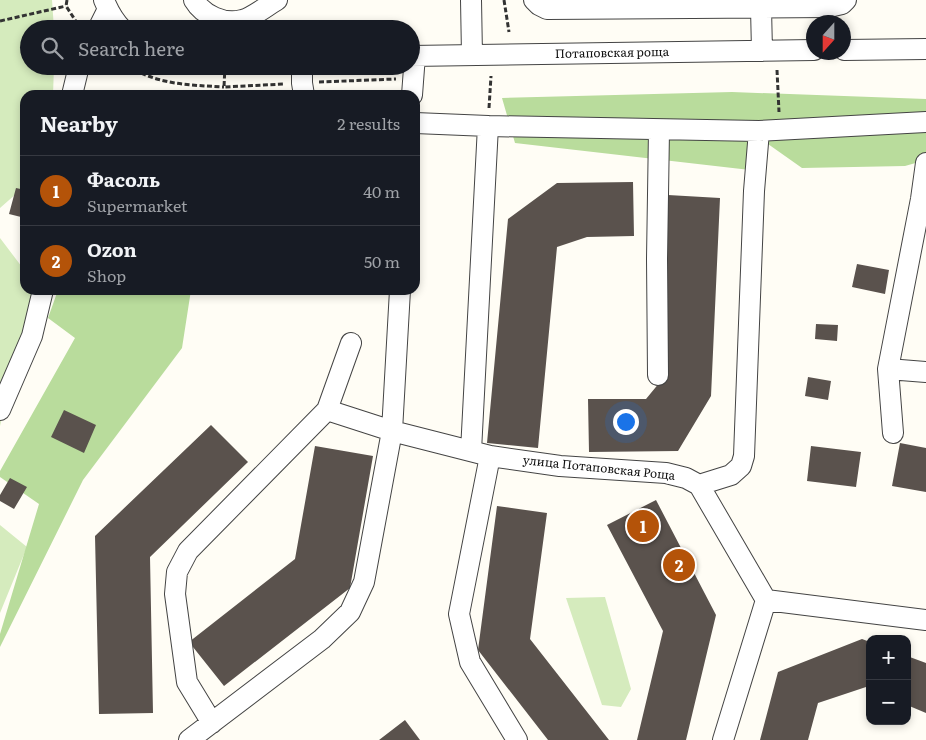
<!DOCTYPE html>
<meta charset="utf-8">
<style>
:root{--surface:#171b24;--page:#242831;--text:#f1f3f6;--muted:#9ea1a6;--line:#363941;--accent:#b45309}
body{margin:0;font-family:Literata,serif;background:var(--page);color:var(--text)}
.controls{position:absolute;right:15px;bottom:15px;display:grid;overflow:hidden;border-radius:10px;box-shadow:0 2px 8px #0003}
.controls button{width:45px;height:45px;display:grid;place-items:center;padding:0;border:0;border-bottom:1px solid var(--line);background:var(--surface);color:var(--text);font:25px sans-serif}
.compass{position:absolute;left:806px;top:15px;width:45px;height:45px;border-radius:50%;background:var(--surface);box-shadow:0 2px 8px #0003;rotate:201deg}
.you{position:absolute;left:625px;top:421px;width:18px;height:18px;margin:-12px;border:4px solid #fff;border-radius:50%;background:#1a73e8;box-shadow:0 0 0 8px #1a73e833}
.badge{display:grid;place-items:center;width:32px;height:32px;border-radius:50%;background:var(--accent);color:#fff;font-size:16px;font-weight:700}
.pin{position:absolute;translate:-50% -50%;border:2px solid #fff;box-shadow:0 1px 5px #0006}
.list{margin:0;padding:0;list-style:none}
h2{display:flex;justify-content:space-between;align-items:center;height:65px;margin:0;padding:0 20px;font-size:21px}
h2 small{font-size:16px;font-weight:400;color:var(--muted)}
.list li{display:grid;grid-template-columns:32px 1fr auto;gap:15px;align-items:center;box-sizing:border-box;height:70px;padding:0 20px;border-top:1px solid var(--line)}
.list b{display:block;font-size:19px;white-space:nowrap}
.list p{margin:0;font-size:16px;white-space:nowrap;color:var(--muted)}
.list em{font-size:16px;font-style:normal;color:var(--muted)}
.icon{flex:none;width:28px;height:28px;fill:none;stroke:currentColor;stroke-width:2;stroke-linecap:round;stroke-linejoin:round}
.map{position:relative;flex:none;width:926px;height:740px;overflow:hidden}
.search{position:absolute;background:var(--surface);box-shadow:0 2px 8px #0003;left:20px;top:20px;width:400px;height:55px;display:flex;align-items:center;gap:12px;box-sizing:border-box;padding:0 18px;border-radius:28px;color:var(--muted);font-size:19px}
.panel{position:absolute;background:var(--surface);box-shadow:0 2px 8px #0003;left:20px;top:90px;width:400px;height:205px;border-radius:15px}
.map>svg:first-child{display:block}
</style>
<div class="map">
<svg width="926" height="740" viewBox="0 0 926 740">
<rect width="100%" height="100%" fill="#fffdf5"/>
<path fill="#d5ebbd" d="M0,0H52L54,29H29V66H54L53,95H25V186L0,208Z
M0,238L25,271V290H33L0,426Z
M0,525L27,547L0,613Z
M605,597L631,689L621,707L602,705L566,598Z"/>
<path fill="#b9dc9c" d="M732,92L926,99V160L905,166L802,168L768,144L750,170L515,143L502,98Z
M58,290H191L182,348L83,480L0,647V634L39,504L0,477V471L75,338L48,318Z"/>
<path fill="#5a524d" d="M633,182L634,236L587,237L557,247L538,448L487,443L508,219L557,183Z
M16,188L25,190V218L9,214Z
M668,195L720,198L711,396L678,451L589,452L588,399H646L660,382Z
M857,264L889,270L885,294L852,287Z
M816,324L838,325L837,341L815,339Z
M808,377L831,381L828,400L805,396Z
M64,410L96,425L84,453L51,437Z
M211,425L248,462L150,557L153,713L99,714L95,536Z
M900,443L926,448V492L892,486Z
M315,446L373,456L350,588L224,686L189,642L295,559Z
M811,446L861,452L856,487L807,481Z
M10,478L27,487L14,509L0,501V495Z
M656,500L716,615L686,740H637L663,631L607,525Z
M497,506L547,513L530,639L609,740H548L478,650Z
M862,639L870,642V689L866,687L818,703L808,740H760L778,672Z
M907,656L926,663V713L907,705Z
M405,720L420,740H379Z"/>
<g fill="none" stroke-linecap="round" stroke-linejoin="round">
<defs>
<path id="minor" d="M104,0C108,10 114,21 122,29
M194,0C203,15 224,25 242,20C252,18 268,5 277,0
M471,0L472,55
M534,0L539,5L547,9L829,7L842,4L846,0
M761,8L762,51
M98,29L108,9
M844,50L926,49
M411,56L814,50
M302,66V83L304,95
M72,95L79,66
M412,95L415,55
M415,123L488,126L759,131L926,122
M400,290L392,431L490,456L560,466L666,473L686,478L699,485L766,600L723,740
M888,369L926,372
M658,375L657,259L659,130
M0,410L32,336L43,290
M893,433L888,369L921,199L926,163
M471,451L488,126
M490,456L459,614L470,662L517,740
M699,485L731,475L741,466L744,456L754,191L759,131
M766,600L926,620
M212,723L187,682L175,594L177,572L188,551L327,410L351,343
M189,740L322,639L350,612L364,582L392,431L327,410"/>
</defs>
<use href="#minor" stroke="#444" stroke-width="22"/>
<path stroke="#333" stroke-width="3" stroke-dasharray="5 2.5" stroke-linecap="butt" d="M67,0L66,6L79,26
M504,0L509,32
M0,21L66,6
M128,66C158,85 190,85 224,87
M225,66L224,87L283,84
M777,70L779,112
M319,82L396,79
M489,108L491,76"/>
<use href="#minor" stroke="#fff" stroke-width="20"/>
</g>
<g text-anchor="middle" stroke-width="5" stroke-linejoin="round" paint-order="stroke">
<g font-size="12" fill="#111" stroke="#fff">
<text transform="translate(612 53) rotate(-1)" y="4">Потаповская роща</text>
<text transform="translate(599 468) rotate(6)" y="4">улица Потаповская Роща</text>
</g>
</g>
</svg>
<div class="controls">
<button>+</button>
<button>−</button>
</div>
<svg class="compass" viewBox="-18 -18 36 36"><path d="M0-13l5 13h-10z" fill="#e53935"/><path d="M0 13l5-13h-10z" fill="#9ea1a6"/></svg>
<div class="you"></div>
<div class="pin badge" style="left:643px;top:526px">1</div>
<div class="pin badge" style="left:679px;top:565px">2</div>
<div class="search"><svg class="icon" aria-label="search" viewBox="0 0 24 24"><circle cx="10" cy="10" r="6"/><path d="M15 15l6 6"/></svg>Search here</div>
<section class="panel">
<h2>Nearby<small>2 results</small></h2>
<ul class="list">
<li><span class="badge">1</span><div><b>Фасоль</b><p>Supermarket</p></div><em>40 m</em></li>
<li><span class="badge">2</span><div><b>Ozon</b><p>Shop</p></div><em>50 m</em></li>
</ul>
</section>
</div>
